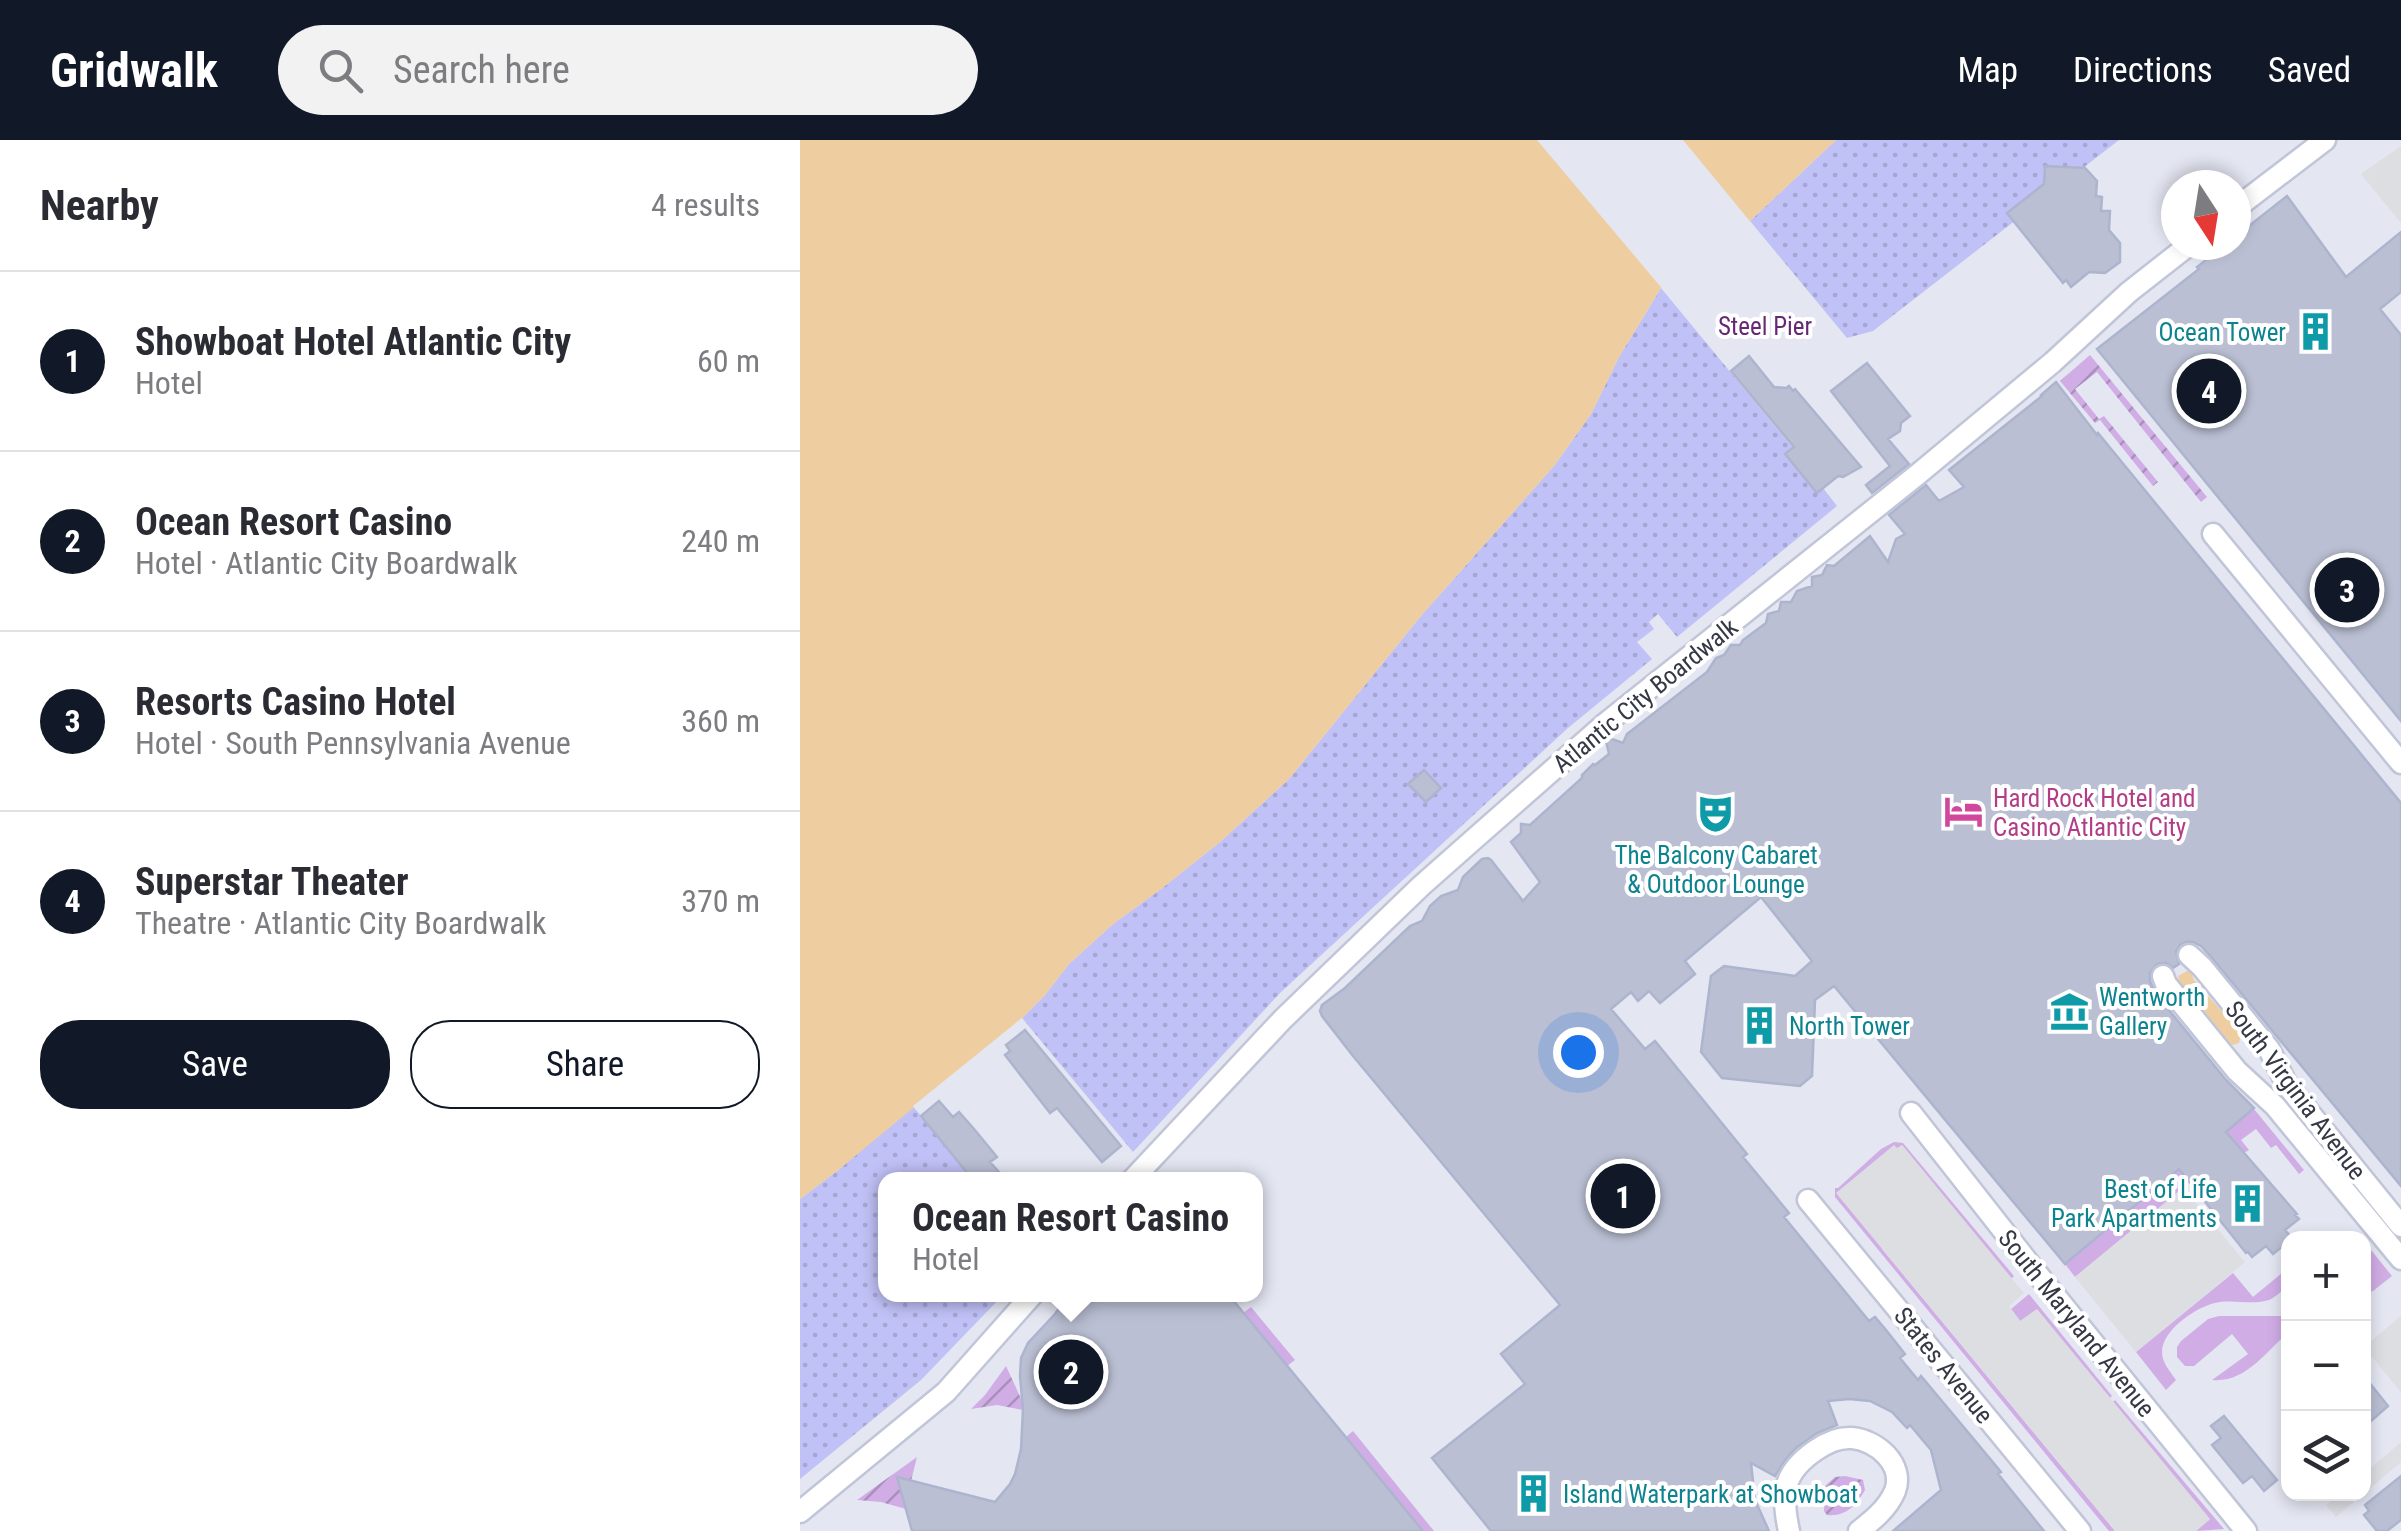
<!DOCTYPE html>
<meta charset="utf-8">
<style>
:root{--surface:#fff;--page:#f2f2f3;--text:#2b2b33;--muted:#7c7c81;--line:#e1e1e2;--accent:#111827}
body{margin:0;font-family:"Roboto Condensed",sans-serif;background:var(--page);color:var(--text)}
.controls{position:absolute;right:30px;bottom:30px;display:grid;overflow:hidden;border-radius:20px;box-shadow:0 5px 15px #0003}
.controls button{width:90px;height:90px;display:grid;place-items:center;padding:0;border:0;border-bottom:2px solid var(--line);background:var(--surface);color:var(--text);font:50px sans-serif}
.compass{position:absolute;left:1361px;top:30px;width:90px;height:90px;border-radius:50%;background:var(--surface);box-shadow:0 5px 15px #0003;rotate:168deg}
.you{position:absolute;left:778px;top:912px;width:35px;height:35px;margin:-25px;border:8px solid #fff;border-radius:50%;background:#1a73e8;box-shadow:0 0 0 15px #1a73e833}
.badge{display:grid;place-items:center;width:65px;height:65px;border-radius:50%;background:var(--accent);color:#fff;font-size:32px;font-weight:700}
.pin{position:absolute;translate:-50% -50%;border:5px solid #fff;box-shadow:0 2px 10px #0006}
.popup{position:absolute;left:78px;top:1032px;width:385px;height:130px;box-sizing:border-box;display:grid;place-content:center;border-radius:20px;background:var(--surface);filter:drop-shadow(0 2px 8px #0005);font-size:32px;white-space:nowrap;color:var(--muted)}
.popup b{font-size:38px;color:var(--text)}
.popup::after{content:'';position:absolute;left:50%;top:100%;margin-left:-20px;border:20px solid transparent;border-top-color:var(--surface)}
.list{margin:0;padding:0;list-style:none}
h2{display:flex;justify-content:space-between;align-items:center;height:130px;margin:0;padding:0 40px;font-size:42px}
h2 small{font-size:32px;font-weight:400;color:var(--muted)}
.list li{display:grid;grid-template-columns:65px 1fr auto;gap:30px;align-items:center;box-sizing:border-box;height:180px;padding:0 40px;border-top:2px solid var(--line)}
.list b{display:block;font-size:38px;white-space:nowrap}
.list p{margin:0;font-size:32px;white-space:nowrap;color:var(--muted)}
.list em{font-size:32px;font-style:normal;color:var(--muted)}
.actions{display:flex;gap:20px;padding:30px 40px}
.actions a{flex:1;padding:22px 0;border:2px solid var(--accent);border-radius:40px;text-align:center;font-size:35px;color:var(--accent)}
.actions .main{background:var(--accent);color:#fff}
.icon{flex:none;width:55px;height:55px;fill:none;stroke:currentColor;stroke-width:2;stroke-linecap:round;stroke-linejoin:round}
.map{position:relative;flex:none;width:1601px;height:1391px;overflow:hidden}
header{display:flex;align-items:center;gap:60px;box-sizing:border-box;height:140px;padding:0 50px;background:var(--accent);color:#fff}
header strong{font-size:48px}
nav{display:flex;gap:55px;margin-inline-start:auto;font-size:35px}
.search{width:700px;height:90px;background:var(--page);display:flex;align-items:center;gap:25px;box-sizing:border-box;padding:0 35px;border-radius:55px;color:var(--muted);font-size:38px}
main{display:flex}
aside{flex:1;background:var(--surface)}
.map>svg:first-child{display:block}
</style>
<header>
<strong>Gridwalk</strong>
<div class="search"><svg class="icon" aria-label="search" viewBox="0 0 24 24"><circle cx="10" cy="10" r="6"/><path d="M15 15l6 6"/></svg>Search here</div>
<nav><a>Map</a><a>Directions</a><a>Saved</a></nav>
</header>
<main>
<aside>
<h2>Nearby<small>4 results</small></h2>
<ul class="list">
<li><span class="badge">1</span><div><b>Showboat Hotel Atlantic City</b><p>Hotel</p></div><em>60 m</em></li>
<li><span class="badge">2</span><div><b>Ocean Resort Casino</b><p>Hotel · Atlantic City Boardwalk</p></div><em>240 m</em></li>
<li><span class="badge">3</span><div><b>Resorts Casino Hotel</b><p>Hotel · South Pennsylvania Avenue</p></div><em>360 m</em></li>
<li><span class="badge">4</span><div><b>Superstar Theater</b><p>Theatre · Atlantic City Boardwalk</p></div><em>370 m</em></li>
</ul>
<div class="actions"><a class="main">Save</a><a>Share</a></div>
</aside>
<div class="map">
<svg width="1601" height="1391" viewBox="0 0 1601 1391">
<defs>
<pattern id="sand-dots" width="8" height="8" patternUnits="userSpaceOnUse" patternTransform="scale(2.5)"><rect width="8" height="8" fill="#c0c1f6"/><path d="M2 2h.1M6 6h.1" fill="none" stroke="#a6a6d4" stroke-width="1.8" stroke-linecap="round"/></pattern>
<pattern id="garden-furrows" width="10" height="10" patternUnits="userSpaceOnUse" patternTransform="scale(2.5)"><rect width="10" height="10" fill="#d1ade6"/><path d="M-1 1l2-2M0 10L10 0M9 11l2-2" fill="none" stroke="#aa8ebc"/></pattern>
</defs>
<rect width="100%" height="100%" fill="#e4e6f2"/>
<path fill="#d1ade6" d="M1454,969L1504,1030L1499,1034L1476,1005L1471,1008L1456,989L1441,1000L1449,1010L1444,1013L1406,1008Z
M1094,1002L1103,1003L1214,1136L1211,1139L1102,1005L1082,1109L1315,1391H1309L1294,1373L1035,1057V1048H1038L1081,1009Z
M1388,1022L1389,1033L1379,1042L1383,1048L1275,1137L1265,1124Z
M1571,1110L1592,1136L1573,1151L1564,1154V1115Z
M1488,1128V1145C1483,1150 1476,1157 1469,1160C1454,1165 1436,1160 1420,1162C1400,1164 1362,1189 1362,1212C1362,1223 1370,1231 1376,1240L1366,1250L1336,1212L1433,1133L1453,1157Z
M1229,1154L1312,1256L1310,1258L1236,1170L1221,1182L1211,1169Z
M451,1167L495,1220L487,1226L443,1173Z
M1488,1173V1193C1465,1212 1446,1243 1412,1240L1448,1214L1432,1194L1394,1226H1385L1377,1217V1207L1381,1201L1408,1179L1419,1176H1481Z
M1315,1260L1424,1389L1396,1391L1409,1380L1313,1262Z
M553,1291L634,1391H623L546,1297Z"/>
<path fill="url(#sand-dots)" d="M1036,0H1319L1073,191L1047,198L950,81Z
M861,148L993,308L986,315L1016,352L1023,348L1037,366L877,497L858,474L849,482L854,489L837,502L852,519L768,588L480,853L333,1012L222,878L245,855L269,824L313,784L361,749L420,702L489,639L620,477L754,326L791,274L819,217Z
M113,966L172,1039L86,1040V1154L203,1155L121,1240L0,1339V1059L37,1031Z"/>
<path fill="url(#garden-furrows)" d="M1290,215L1407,357L1401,362L1297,232L1275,249L1299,279L1304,276L1358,342L1353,346L1300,280L1295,283L1260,241Z
M206,1226L223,1263V1270L197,1265L171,1269L185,1255Z
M117,1317L111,1341L98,1338L106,1369L81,1362L57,1360Z
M1045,1336L1063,1340L1065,1350C1056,1366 1045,1377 1027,1375L1024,1371L1025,1346L1035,1337Z"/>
<path fill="#dcdee2" d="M1601,6V83L1561,34Z
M1094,1005L1097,1008L1102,1005L1224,1153L1209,1166L1220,1181L1237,1169L1410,1379L1396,1391H1315L1036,1053Z
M1383,1048L1445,1122L1336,1212L1275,1137Z
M1601,1176V1252L1564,1207Z
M1601,1302V1322L1536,1377L1526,1365L1540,1354H1564V1334Z"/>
<path fill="#eecea1" d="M0,0H1036L950,81L861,148L819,217L791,274L754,326L620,477L489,639L420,702L361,749L313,784L269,824L245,855L222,878L37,1031L0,1059Z
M1387,831L1391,832L1394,840L1441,893L1439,903L1433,905L1427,902L1386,847L1379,844L1378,836Z"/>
<path fill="#e4e6f2" d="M737,0H883L953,85L865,152Z
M222,878L225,882L116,970L113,966Z"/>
<path fill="#babfd3" stroke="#adb4ce" stroke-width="2.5" d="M1245,26L1285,28L1297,41L1296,56L1302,57L1301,71H1310L1309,90L1320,103V122L1305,133L1289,132L1271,147L1266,140L1263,143L1207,73L1244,44Z
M1487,56L1546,137L1601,92V152L1580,169L1601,195V581L1297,209L1399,129L1397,127L1425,105H1436V96Z
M949,216L974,247L986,248L989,246L993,251L995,249L1061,327L1043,337L1038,336L1017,353L985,314L994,307L931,231Z
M1067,223L1110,276L1101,283L1100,291L1088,299L1109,324L1072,353L1066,345L1090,326L1031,251Z
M1256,242L1297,295L1298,293L1601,663V1046L1412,818L1401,806L1393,802H1386L1380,805L1376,811L1379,824L1373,828L1366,823L1357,824L1350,833V841L1355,853L1426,940L1454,968L1426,992L1497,1074L1495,1075L1499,1079L1485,1090L1492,1098H1488V1102L1473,1114L1466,1106L1452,1117L1448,1112L1446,1113L1379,1029L1265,1124L1034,846L1015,860L1012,936L1000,946L922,938L901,912L911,836L924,826L995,836L1012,821L961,757L885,821L895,834L860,863L849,851L838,861L831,852L811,869L845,909L855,901L947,1014L943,1017L989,1073L984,1077L1069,1181L1075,1177L1086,1190L1105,1214L1100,1218L1118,1240L1121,1236L1172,1297L1201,1332L1198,1334L1244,1391H1093L1141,1350L1131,1310L1110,1285L1107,1288L1092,1272L1070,1261L1049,1259L1028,1261L1037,1285L1017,1293L996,1308L985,1320L975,1336L951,1323L955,1360L969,1391H691L632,1318L725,1244L701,1214L760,1165L553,916L522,876L520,871L522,865L545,848L610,786L622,781L630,766L641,756L658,750L663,737L682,719L688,718L691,720L723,761L740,742L711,702L721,693V684L730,685L782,638V635L793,624L795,625L809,614L806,601L809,598L823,603L827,594L907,532L916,518L924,515L931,505H940L943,500L966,483L968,474L979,471L981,462H991L997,451L1012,446V437L1022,435L1027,425L1034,426L1070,396L1088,422L1096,399L1105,394L1089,375L1126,345L1139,361L1164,347L1149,330L1242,256L1241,255Z
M624,630L641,648L626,662L608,644Z
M225,890L321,1006L302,1022L257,968L250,973L205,915L210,911L206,905Z
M139,961L153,977L159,972L174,989L197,1017L190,1022L206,1040H173L121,976Z
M269,1154H428L623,1391H112L97,1337L195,1362L210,1344L215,1334L221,1309L223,1269L220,1236L221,1218L228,1203L255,1174Z
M1564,1236L1588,1266L1564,1287Z
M1424,1276L1477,1340L1464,1351L1452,1336L1443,1343L1412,1305L1421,1298L1411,1286Z
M1601,1336V1380L1587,1391H1577L1564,1375L1569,1371L1565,1365Z"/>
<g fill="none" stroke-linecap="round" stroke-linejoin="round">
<defs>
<path id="street" d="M1436,68L1525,0
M1413,394L1601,623
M1389,815L1402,827L1469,909L1487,945L1601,1086
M1363,836L1366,844L1437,931L1475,966L1601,1119
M1111,973L1235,1131L1446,1391
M332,1040L483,879L621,746L673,700L806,583L1117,335L1253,222L1329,152L1389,105
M1008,1060L1280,1391
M0,1372L146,1252L233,1154
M989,1391C981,1354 982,1333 1016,1310C1026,1303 1039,1297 1052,1298C1076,1300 1105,1324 1095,1351C1088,1368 1073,1380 1059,1391"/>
</defs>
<use href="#street" stroke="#c1c5d8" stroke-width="25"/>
<use href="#street" stroke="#fff" stroke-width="20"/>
</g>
<defs>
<symbol id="building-bare" viewBox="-9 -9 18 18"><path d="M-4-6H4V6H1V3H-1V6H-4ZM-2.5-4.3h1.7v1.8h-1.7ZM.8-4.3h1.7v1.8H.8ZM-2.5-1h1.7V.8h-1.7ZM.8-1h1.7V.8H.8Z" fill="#0f9aa8" stroke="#fff" stroke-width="2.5" paint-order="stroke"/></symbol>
<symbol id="hotel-bare" viewBox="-9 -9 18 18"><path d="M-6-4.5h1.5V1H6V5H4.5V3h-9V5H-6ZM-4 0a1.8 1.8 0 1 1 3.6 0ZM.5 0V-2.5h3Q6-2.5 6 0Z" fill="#d1479c" stroke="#fff" stroke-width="2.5" paint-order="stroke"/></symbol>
<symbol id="theatre-bare" viewBox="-9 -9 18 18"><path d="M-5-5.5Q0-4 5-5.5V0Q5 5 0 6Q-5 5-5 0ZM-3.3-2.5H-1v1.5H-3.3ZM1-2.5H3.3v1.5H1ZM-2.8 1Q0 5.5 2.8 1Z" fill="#0f9aa8" stroke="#fff" stroke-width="2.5" paint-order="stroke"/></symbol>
<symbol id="museum-bare" viewBox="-9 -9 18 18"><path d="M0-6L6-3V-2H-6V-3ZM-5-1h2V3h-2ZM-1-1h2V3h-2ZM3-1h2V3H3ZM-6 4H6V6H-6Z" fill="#0f9aa8" stroke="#fff" stroke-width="2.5" paint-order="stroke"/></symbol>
</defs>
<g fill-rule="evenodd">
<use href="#building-bare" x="1488" y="164" width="55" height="55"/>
<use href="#hotel-bare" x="1136" y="644" width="55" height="55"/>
<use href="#theatre-bare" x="888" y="646" width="55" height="55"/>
<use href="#museum-bare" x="1242" y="844" width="55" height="55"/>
<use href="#building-bare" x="932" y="858" width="55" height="55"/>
<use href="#building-bare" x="1420" y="1036" width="55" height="55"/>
<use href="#building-bare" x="706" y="1326" width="55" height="55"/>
</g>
<g text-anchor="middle" stroke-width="8" stroke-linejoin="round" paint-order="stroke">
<g font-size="25" fill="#652974" stroke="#fff">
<text x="965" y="195">Steel Pier</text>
</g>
<g font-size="25" fill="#0d838f" stroke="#fff" text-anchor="start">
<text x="1486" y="201" text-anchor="end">Ocean Tower</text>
<text x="916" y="724" text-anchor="middle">The Balcony Cabaret<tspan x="916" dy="29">&amp; Outdoor Lounge</tspan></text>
<text x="1299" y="866">Wentworth<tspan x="1299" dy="29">Gallery</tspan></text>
<text x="989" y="895">North Tower</text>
<text x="1417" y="1058" text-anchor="end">Best of Life<tspan x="1417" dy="29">Park Apartments</tspan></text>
<text x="763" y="1363">Island Waterpark at Showboat</text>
</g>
<g font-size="25" fill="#343744" stroke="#fff">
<text transform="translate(845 555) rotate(-39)" y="9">Atlantic City Boardwalk</text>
<text transform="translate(1496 950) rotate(53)" y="9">South Virginia Avenue</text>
<text transform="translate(1277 1183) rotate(51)" y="9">South Maryland Avenue</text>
<text transform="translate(1144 1225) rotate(51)" y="9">States Avenue</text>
</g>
<g font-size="25" fill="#b23c85" stroke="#fff" text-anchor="start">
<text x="1193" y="667">Hard Rock Hotel and<tspan x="1193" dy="29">Casino Atlantic City</tspan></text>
</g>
</g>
</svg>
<div class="controls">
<button>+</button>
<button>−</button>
<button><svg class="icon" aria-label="layers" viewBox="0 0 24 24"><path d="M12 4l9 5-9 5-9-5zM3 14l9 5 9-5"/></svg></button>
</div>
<svg class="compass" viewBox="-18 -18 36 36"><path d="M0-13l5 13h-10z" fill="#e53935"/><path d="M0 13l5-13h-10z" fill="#7c7c81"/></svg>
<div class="you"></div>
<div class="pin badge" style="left:823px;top:1056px">1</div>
<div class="pin badge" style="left:271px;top:1232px">2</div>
<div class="popup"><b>Ocean Resort Casino</b>Hotel</div>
<div class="pin badge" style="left:1547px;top:450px">3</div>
<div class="pin badge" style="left:1409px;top:251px">4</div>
</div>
</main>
